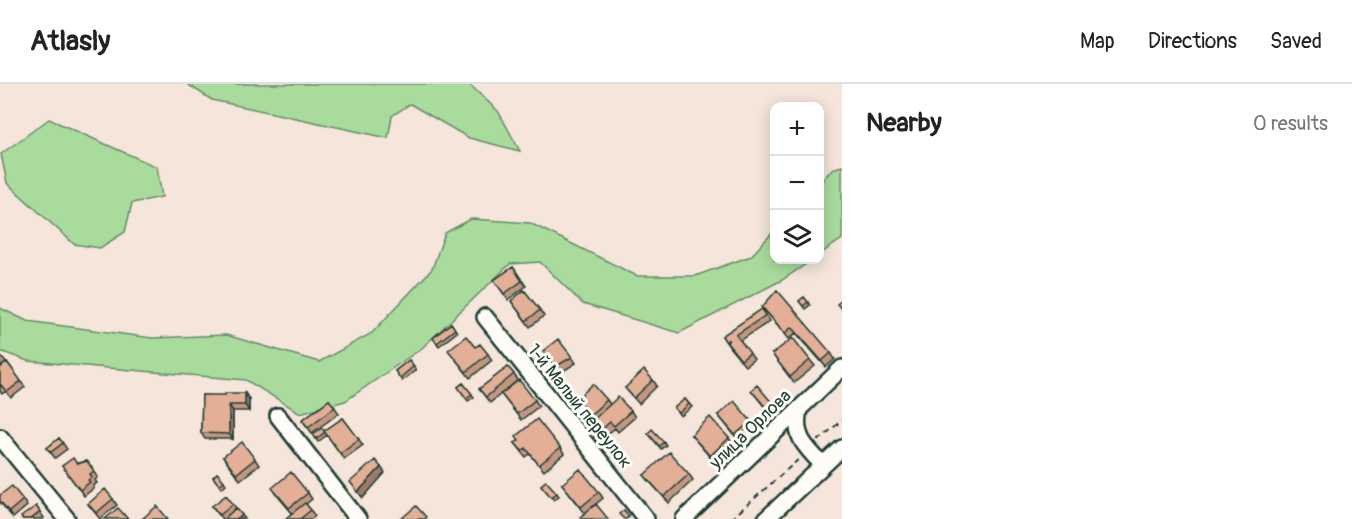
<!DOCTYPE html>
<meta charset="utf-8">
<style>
:root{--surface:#fff;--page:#f2f2f2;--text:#222;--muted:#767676;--line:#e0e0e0}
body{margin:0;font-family:Pangolin,sans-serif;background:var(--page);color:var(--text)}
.controls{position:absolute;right:18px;top:18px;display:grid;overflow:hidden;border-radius:12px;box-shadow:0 3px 15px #0003}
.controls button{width:54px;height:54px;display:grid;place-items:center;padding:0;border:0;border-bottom:2px solid var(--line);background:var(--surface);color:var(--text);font:30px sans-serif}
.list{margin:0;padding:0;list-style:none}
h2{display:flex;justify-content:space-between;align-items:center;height:78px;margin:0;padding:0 24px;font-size:26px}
h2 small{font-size:20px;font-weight:400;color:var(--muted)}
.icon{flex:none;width:33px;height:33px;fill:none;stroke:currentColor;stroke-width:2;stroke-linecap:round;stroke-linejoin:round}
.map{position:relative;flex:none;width:842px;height:435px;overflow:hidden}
header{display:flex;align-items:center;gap:36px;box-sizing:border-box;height:84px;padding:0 30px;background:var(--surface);border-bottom:2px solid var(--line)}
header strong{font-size:28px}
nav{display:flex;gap:33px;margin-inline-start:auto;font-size:21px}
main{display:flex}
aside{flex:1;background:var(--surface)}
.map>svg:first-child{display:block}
</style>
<header>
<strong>Atlasly</strong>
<nav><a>Map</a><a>Directions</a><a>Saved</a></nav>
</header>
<main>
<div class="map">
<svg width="842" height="435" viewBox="0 0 842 435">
<rect width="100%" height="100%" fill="#f5e5da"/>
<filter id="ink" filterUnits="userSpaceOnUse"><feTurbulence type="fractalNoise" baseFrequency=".0167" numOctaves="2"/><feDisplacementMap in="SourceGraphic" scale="12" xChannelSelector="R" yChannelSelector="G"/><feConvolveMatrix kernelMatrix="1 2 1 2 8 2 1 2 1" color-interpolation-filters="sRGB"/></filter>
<g filter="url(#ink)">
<path fill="#a9db9d" stroke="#648c68" stroke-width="1.5" d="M187,0H469L498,27L520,67L469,54L410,20L392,32L388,54L212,16Z
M49,35L157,83L162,113L132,119L125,148L100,164L74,160L7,99L1,70Z
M842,82V155L820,170V99L832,85Z
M471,135L530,139L637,192H695L751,172L774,147V176H812L782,196L679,249L583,220L540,178L510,180L422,264L345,317L300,329L246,296L28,277L0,267V224L27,237L152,254L226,251L319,278L372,249L432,185L445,149Z"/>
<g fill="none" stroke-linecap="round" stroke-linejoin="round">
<defs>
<path id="minor" d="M485,233L646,435
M799,325C793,352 805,363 823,381
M278,332L358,435
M0,353L67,435
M684,435L842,284
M766,435L842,364"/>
</defs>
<use href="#minor" stroke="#1f3d34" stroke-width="20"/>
<path stroke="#1f3d34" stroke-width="2" stroke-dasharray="6 4.5" stroke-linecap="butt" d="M818,357L842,336
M731,435L799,375"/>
<use href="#minor" stroke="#fdfcf7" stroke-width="15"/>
</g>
<path fill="#c39681" stroke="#1f3d34" stroke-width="1.5" d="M513,183L526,202L508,216L494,196Z
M524,206L544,232L530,243L511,217Z
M804,213L810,221L805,225L799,217Z
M762,223L831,269L835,275L826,283L796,249L789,255Z
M762,225L770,237L740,257L754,275L745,282L730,264L722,252Z
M451,239L457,248L439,262L433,254Z
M475,263L488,270L492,276L470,294L453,272Z
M0,270L6,279L0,283Z
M772,270L810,276L815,282L794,299Z
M547,273H572L576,279L560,289Z
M409,276L416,286L402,297L395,287Z
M7,278L25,303L11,314L6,307L2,310L0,307V284Z
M508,283L518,296L490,319L479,305Z
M653,296L657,302L639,320L625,304Z
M463,299L474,313L468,317L458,303Z
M751,306L773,320L777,326L771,331Z
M501,310L535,316L539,322L521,336Z
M202,311L249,315V327H233V355H205L201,349Z
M577,315L607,316L610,320L631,327L635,333L618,348L615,344L604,353L602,351L595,357L589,350L596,344L591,338L594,335Z
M685,315L692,323L681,332L674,324Z
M329,316L339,329L312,349L302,336Z
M718,331L751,337L755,343L739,357Z
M343,334L363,361L344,375L327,351L318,358L313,350L324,347Z
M648,349L664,358L666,361L661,365Z
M691,351L729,354L733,360L714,378Z
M59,354L67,365L55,374L47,364Z
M515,359L560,364L564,370L544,387L530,370L526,373Z
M223,373L255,375L259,381L240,396Z
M87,377L98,393L95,396L97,399L93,402L94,404L84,412L62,382Z
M217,389L226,400L222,404L213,393Z
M689,390L693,396L669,419L649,397L644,391Z
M546,397L559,412L554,416L541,401Z
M562,400L599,408L603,414L585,429Z
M308,409L312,415L306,420L315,432L311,435H286L292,429L276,410Z
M113,415L117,421L100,435L88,420Z
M23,416L27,422L13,434L0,418Z
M233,420L245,435H222L212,422Z
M36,422L44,434L43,435H22Z"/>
<path fill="#9f7a69" stroke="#1f3d34" stroke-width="1.5" d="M245,309L249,315V327L245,321Z
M229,321L233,327V355L229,350Z
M381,383L385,389L363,414L358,408Z"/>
<path fill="#e3af96" stroke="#1f3d34" stroke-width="1.5" d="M513,183L522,197L504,210L494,196Z
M524,206L540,226L526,237L511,217Z
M777,206L831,269L822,277L792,243L785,249L762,223Z
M804,213L808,218L803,222L799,217Z
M842,216V226L837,220Z
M762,225L766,231L736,251L750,269L741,276L727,259L729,255L726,258L722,252Z
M451,239L455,245L437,259L433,254Z
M466,252L475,263L480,260L488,270L466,288L448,266Z
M793,254L810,276L790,293L772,270Z
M558,255L572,273L555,283L543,267Z
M409,276L414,282L400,294L395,287Z
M7,278L21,297L7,308L1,301L0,302V284Z
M508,283L514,290L486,313L479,305Z
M644,286L653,296L634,314L625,304Z
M519,296L535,316L517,330L501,310Z
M463,299L472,310L466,314L458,303Z
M593,300L607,316L591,330L577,315Z
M757,301L773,320L767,325L751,306Z
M225,309H245V321H229V350L201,349L202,311H225Z
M618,313L631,327L614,342L610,338L600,347L591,338Z
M685,315L689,320L679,329L674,324Z
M329,316L335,323L308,343L302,336Z
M734,317L751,337L735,351L718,331Z
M710,333L729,354L710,372L691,351Z
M343,334L359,355L340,369L324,347Z
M537,335L560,364L539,381L526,364L522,367L515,359L519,356L516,352Z
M596,343L600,348L593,354L589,350Z
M322,344L325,348L316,355L313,350Z
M652,345L664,358L659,362L648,349Z
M59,354L63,359L51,368L47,364Z
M242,358L255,375L236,390L223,373Z
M669,368L689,390L664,413L644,391Z
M73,374L77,380L87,377L94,387L90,390L92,393L88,396L90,398L80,406L62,382Z
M375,376L381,383L358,408L350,398Z
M580,385L599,408L581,423L562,400Z
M291,388L308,409L289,424L272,404Z
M217,389L224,397L219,401L213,393Z
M546,397L557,409L551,413L541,401Z
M12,402L23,416L9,428L0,417V411Z
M105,405L113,415L96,429L88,420Z
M226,411L233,420L220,431L212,422Z
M305,419L311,426L300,435H286V434Z
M596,420L608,435H582L580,433Z
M36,422L40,428L31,435H23L21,433Z
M157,422L168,435H142Z
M416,422L426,433L424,435H401Z
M118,424L128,435H105Z
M236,424L242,431L238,435H227L226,433Z
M624,426L629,432L626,435H624L619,430Z"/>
</g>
<g text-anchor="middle" stroke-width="6" stroke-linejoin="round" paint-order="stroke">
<g font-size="18" fill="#1f3d34" stroke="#fdfcf7">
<text transform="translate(580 322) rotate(51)" y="6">1-й Малый переулок</text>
<text transform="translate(750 345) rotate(-44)" y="6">улица Орлова</text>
</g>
</g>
</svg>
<div class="controls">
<button>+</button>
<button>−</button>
<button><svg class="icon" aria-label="layers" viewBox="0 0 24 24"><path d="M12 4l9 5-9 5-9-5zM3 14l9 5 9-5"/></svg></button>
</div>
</div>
<aside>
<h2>Nearby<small>0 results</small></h2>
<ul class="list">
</ul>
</aside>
</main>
